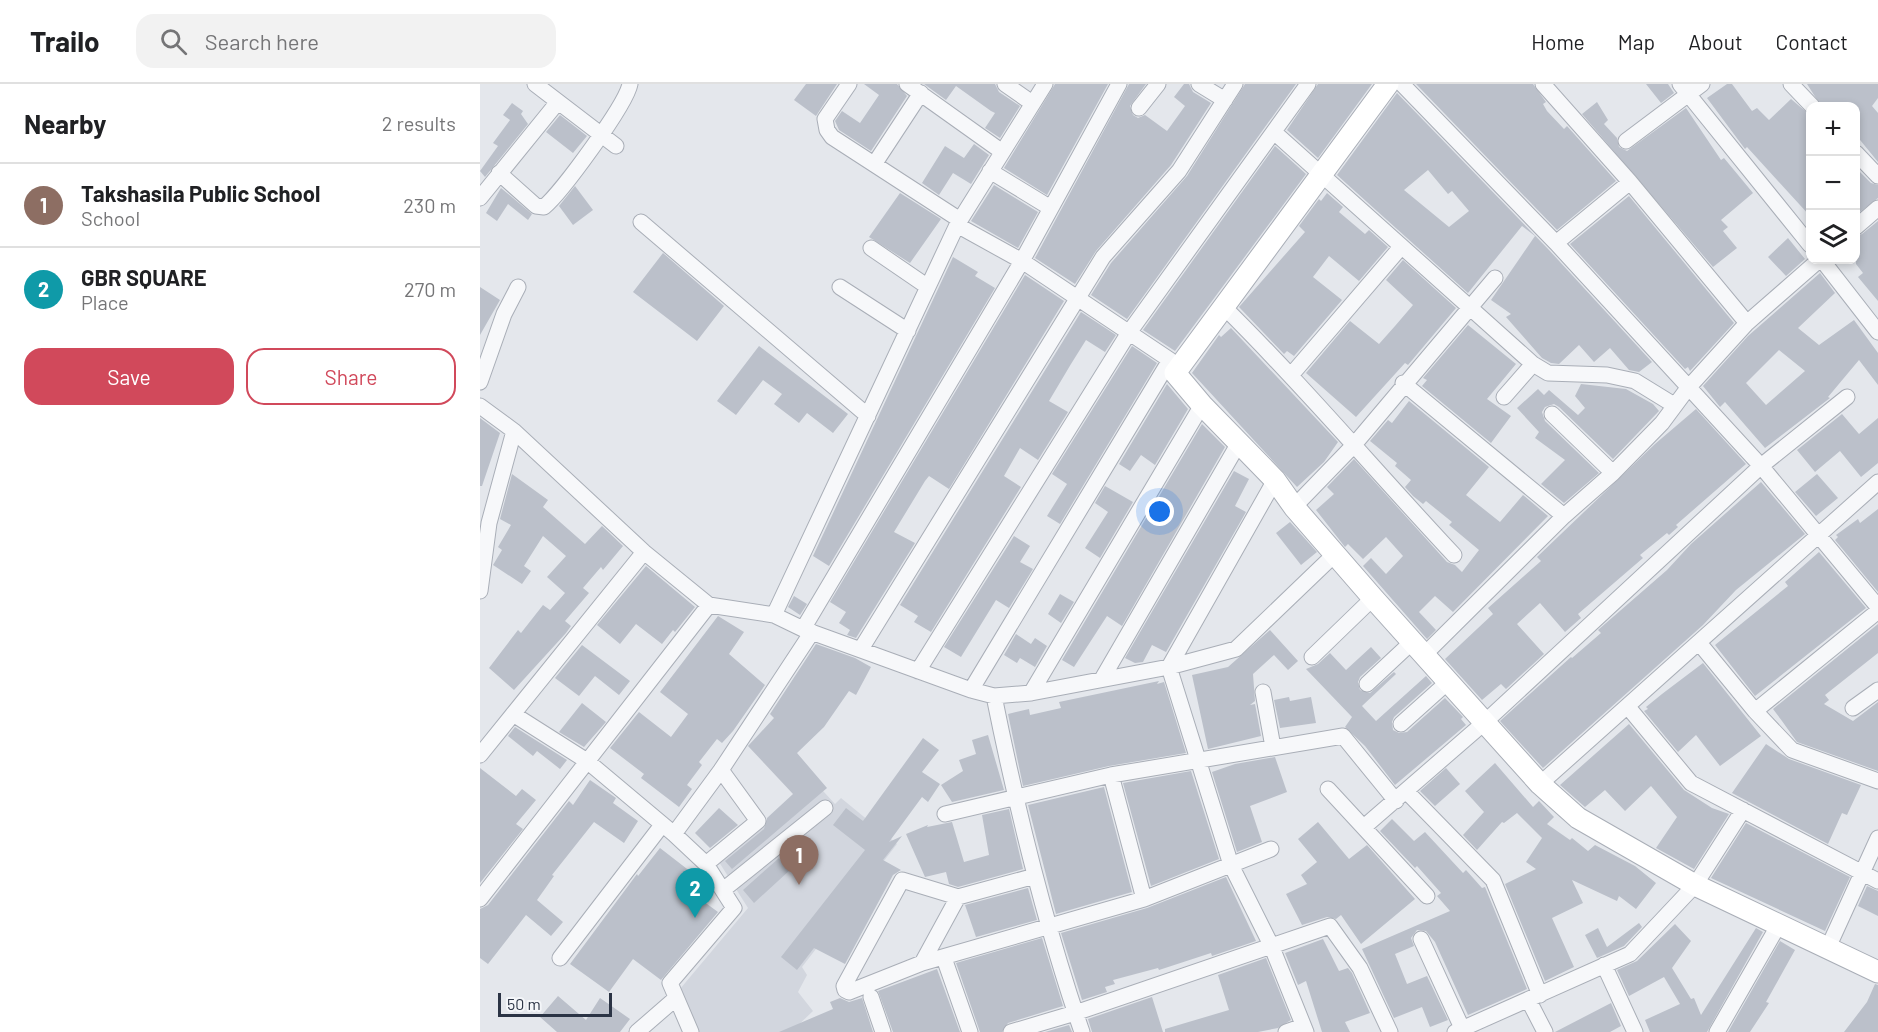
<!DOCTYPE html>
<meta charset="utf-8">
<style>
:root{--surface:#fff;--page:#f2f2f2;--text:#202124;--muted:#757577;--line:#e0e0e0;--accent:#d1495b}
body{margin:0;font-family:Barlow,sans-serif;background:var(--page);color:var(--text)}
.controls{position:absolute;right:18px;top:18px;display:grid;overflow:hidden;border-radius:12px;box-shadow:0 3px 9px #0003}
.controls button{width:54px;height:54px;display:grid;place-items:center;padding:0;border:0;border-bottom:2px solid var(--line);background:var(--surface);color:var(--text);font:30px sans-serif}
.scale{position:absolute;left:18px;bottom:15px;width:114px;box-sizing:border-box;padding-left:6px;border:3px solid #2b3445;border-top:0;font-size:16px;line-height:21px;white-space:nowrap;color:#2b3445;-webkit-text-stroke:4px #f4f6f9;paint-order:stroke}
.you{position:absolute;left:680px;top:428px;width:21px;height:21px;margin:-15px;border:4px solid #fff;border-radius:50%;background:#1a73e8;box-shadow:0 0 0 9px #1a73e833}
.badge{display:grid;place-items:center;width:39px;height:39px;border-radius:50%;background:var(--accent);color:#fff;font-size:20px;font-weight:700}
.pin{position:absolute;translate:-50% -50px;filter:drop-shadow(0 2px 3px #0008)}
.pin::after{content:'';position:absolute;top:32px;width:21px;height:18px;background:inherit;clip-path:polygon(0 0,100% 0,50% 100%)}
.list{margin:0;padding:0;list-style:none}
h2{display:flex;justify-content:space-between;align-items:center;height:78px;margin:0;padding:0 24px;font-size:26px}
h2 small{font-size:20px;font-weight:400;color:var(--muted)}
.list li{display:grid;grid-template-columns:39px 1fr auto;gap:18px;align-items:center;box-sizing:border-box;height:84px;padding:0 24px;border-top:2px solid var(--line)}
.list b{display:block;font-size:22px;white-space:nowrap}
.list p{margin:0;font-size:20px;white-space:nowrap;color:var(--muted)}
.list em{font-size:20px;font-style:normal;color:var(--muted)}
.actions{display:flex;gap:12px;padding:18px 24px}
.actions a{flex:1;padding:14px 0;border:2px solid var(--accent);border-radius:18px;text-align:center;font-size:21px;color:var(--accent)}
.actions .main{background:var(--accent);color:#fff}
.icon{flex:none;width:33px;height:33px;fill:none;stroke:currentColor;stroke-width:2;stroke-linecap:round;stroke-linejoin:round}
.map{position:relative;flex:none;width:1398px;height:948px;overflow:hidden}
header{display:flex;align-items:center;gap:36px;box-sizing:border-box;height:84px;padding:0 30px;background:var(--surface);border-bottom:2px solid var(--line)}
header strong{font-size:28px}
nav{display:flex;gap:33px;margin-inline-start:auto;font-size:21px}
.search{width:420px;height:54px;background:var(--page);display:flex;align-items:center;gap:15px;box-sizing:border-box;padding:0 21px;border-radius:18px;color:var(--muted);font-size:22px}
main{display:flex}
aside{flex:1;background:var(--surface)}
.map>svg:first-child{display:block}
</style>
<header>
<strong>Trailo</strong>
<div class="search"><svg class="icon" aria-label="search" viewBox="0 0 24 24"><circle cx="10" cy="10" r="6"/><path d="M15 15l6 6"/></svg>Search here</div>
<nav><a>Home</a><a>Map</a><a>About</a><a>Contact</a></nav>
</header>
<main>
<aside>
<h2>Nearby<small>2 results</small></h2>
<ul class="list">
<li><span class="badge" style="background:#8d6e63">1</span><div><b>Takshasila Public School</b><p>School</p></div><em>230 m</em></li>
<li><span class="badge" style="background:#0f9aa8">2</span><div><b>GBR SQUARE</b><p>Place</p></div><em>270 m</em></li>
</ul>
<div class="actions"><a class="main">Save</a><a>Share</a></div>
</aside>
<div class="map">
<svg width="1398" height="948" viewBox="0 0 1398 948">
<rect width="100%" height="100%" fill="#e4e7ec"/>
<path fill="#d2d6de" d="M333,696L355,720L361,714L417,760L322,883L327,891L318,908L333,927L311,948H219L200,905L268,824L239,778L302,727Z"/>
<path fill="#bbc0ca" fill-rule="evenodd" d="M326,0H357L336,32L314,16Z
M384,0H417L427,12L391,67L359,46L355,37L362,27L380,39L399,11Z
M444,0H515L519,8L540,22L520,54L505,44L515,29L511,27L476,2L466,16Z
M575,0H628L567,111L524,84Z
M649,0H666L650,22L653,31L658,34L665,31L687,47L705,22L694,13L704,0H709L713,8L731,19L691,81L616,167L595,200L555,174Z
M765,0H816L647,235L611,211L631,179L707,92Z
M838,0H892L838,74L807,46Z
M936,0H1053L1066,18L1063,20L1067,27L1084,45L1087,42L1136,97L1077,146Z
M1166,0H1188L1194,9L1181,19Z
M1247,0H1252L1272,27L1277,24L1289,36L1311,15L1330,31V132L1267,63L1265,65L1227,14Z
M1327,0H1398V14L1392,22L1398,29V78L1376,51V22H1341Z
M917,9L1069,166L1172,278L1159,288L1149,286L1130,264L1114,278L1099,261L1079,280L1071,279L1062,274L1026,233L1031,230L1011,216L1055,152L1042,142L988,209L857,91ZM948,86L968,110L972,107L989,127L969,143L924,106Z
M1117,18L1128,36L1124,40L1137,54L1139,63L1147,67L1206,24L1241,76L1244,74L1273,109L1241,136L1248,143L1243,147L1257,164L1233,183L1102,30Z
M32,19L43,27L41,30L48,40L5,93L0,87L18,62L13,59L30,36L23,31Z
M80,31L107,52L93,69L66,48Z
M494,60L509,71L491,100L473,89L459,111L442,99L465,62L484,74Z
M795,62L826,90L695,267L663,246Z
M1379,87L1391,99L1398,101V114L1376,131V91Z
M514,101L558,128L538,164L491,137Z
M95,102L113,126L93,141L79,122Z
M21,104L52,130L48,136L28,120L17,137L6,129Z
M420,109L461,135L430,179L389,153Z
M847,109L863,123L859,128L885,150L889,146L908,163L879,197L849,172L833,193L862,216L814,272L807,267L804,270L759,223L825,148L819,142L839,115L841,117Z
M1149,112L1254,239L1210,287L1208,283L1205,285L1090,160Z
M1398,137V217L1378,193L1383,189L1376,180V152L1382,150Z
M1308,154L1325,175L1306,192L1288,173Z
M183,169L244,222L217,257L153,208Z
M473,173L498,188L495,192L515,204L349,482L333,472Z
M923,176L976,224L928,281L925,279L876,333L826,289L870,237L899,260L915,242L933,221L906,196Z
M1340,189L1355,209L1318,244L1339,261L1374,236L1398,269V301L1379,276L1348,313L1350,314L1285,364L1245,318L1240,323L1223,302L1268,252ZM1299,266L1325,287L1286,321L1266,299Z
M545,191L584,217L469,405L449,392L445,397L414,448L435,459L376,554L367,551L370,546L359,539L366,528L350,518Z
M0,203L20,216L0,251Z
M601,228L636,251L625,268L606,256L591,280L569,317L588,328L558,376L540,364L524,392L541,403L451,548L434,538L438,532L420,521Z
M988,241L1036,280L1007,315L1031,332L1011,359L942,302L947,296L943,294Z
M751,244L858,358L844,378L817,403L712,289L739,251L741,253Z
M279,262L368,330L353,349L327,329L319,339L294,320L302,310L283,296L256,331L237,317Z
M652,262L677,279L580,440L567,432L587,400L572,390Z
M687,300L708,325L675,381L661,371L650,387L639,380Z
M1101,300L1146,305L1173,320L1179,327L1133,375L1079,323L1074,320L1065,323L1062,328L1065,337L1119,389L1084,419L1061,400L1085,376L1055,354L1059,348L1037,324L1058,305L1064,311L1069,306L1098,331L1105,324L1095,312Z
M929,317L1009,383L986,411L1020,438L1043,411L1068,432L973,528L955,512L939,528L956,546L947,555L883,482L891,474L906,490L923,472L906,453L883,475L868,460L865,463L836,426L854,410L847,403L874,375L967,478L975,481L982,488L999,466L969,441L972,438L946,417L943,420L933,412L925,403L931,396L915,382L917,379L890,357L908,336L912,339Z
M1216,325L1266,380L1196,441L1198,443L1189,451L1187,449L1160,471L1163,474L1098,530L1101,534L1085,548L1060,519L1037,540L1064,570L1026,605L1021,600L1002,616L965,575L1013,530L1008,524L1061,477L1057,473L1175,360Z
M1362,330L1379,350L1398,334V379L1381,393L1360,367L1335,388L1317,366Z
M0,334L20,349L2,402H0Z
M722,340L745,363L642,542L627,532L594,583L582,576Z
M754,387L769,395L755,422L766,428L686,568L672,561L663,578L655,579L645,574Z
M32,390L68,416L63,423L105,460L122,442L143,462L123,486L121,483L103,504L109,509L85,537L91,542L86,549L34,606L9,584L38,546L41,549L63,521L70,526L85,509L67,493L86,472L63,452L44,482L51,487L42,500L13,481L22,466L18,463L31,441L20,435Z
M1337,390L1358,414L1336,432L1315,408Z
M1281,398L1325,450L1256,506L1223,541L1063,684L1020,637L1091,573L1092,574L1121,549L1118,546L1187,486L1211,460Z
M625,402L653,418L620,474L605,464L628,428L615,419Z
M1398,425V508L1355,456L1358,453L1356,451L1378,435L1380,439Z
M810,438L837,468L821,481L796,449Z
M534,452L550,462L540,478L553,485L529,524L516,516L481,573L464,563Z
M1339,468L1386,524L1275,612L1235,561L1308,502L1305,498Z
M166,482L215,523L195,548L193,546L182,560L156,540L140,560L117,541Z
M580,510L594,518L581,539L568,530Z
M314,512L327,520L320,531L308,523Z
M238,532L264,548L249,570L285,601L253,647L242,659L237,655L219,678L222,681L207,701L212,705L199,723L161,694L164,690L130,664L159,628L191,653L208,630L180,608Z
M1398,540V569L1345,611L1349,616L1344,620L1373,637L1398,618V687L1317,658L1302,637L1303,635L1302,637L1293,625Z
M790,546L818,577L808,586L794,571L773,590L775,617L770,621L775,620L781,652L728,665L712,591L748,583Z
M536,550L551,560L555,554L567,562L555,583L540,574L537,579L524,571Z
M336,560L375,574L391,583L376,611L369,607L344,643L317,669L347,704L252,785L245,777L284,745L287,734L313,710L268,662L294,634L290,630Z
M102,561L150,597L139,611L115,592L99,612L75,594Z
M891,563L901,574L880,593L878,598L880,606L890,609L914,588L916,590L882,622L896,637L946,592L952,599L914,633L912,638L913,646L919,649L927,648L965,614L983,633L981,635L986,641L915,701L885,662L865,643L872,633L826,585L838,580L850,569L866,586Z
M1223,579L1281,652L1240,682L1216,651L1198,668L1164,627L1168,625L1166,623L1182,610Z
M679,597L677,600L684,598L706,669L629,682L543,702L528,630L549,625L550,631L581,624L579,618Z
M809,613L810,617L831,613L836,639L800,644L794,616Z
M102,619L126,638L104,663L79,648Z
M1149,640L1204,706L1232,724L1249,730L1214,785L1176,764L1197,733L1171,702L1145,727L1125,706L1105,723L1080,701Z
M35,643L87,676L80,685L57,667L53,672L28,652Z
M508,651L524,706L472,718L461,701L483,687L479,676L496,670L492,656Z
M443,654L459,666L442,688L460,700L448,718L442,713L409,758L422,752L403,776L421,786L413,791L365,880L334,864L317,886L301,873L385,766L353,741L366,724L383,737Z
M1286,660L1309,675L1381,701L1367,731L1362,729L1348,760L1252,709Z
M795,673L807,708L770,722L782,758L757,768L732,688L755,680Z
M1015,679L1053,723L1059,717L1074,733L1067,740L1090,756L1092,754L1108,767L1115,761L1155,782L1176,799L1156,825L1139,812L1137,817L1092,796L1103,819L1072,834L1094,883L1065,897L1025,800L1056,785L1046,778L1062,754L1037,729L1024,739L1022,738L997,766L983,751L1004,728L985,707Z
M0,684L36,712L42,705L56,716L36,740L43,745L0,799Z
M966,684L980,700L955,722L940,707Z
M711,687L739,775L671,802L643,699Z
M110,696L136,714L133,719L158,737L144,759L114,738L72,791L74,792L57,816L83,838L71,852L46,831L8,880L0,874V825L8,821L89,717L93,721Z
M624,703L652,808L576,830L548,721Z
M239,724L258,741L230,764L215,749Z
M529,725L543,785L478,803L469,800L466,788L445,793L426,750L448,741L447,743L472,738L484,778L509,771L502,731Z
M912,735L934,757L945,748L983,789L986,786L1002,804L1005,803L1047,905L988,931L955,858L946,847L937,846L931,854L934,862L915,870L927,900L947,892L968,936L950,943L942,923L914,934L882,865L970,827L957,812L961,809L937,782L935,784L900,747Z
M838,738L869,775L887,761L935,815L881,860L861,831L856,835L847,833L822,841L806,810L827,800L821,791L837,778L818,755Z
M1266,739L1370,793L1345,847L1231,794Z
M180,764L211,788L201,801L238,828L181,896L153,875L129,908L90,880L157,790L158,792Z
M299,774L310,786L274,819L263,806Z
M746,793L776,857L732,872L731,869L679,886L678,884L633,896L635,900L625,903L627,908L602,916L581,849L667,824Z
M1387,802L1398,807V832L1378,822Z
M548,804L557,836L496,853L485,821Z
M1159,839L1162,843L1144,862L1117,874L1105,851L1118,844L1127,863Z
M1195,840L1211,857L1192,884L1211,915L1214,914L1221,931L1276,844L1283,848L1227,948H1170L1165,936L1200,920L1184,893L1149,912L1137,886L1157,877Z
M562,854L583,922L528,939L522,948H500L476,879Z
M843,855L859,887L868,884L872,889L890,929L865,938L870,948H842L826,897L818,901L805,869Z
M1300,857L1315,866L1286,918L1289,919L1270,948H1248Z
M786,874L811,936L798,944L778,948H685V945L749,926L738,891Z
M457,885L480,948H413L398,907Z
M1395,900L1398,901V948H1364L1387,918Z
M78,912L106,936L120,914L150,935L140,948H77L60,933Z
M672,913L683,948H612L608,935Z
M360,914L369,918L382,914L393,948H299L353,925L350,918Z
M1131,919L1141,942L1130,948H1075Z
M589,941L592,948H565Z"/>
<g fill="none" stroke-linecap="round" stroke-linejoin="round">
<defs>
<path id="street" d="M55,0L136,62
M369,0L345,35L347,46L352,53L480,136
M427,0L521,67
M525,0L552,19
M719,0L745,16
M922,0L1076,159L1281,382L1398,523
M1063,0L1150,98L1267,239
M1200,0L1330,161
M1311,0L1332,22
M659,24L678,0
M794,48L1053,280L1068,289L1127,291L1155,297L1194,321
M1146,57L1222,0
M1376,69L1398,92
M395,79L441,9
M510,87L569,123
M19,89L56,122L64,123C81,109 146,21 150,0
M0,114L77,19
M161,138L388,332
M477,141L542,177L690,276L693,284
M1376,143L1398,124
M1076,159L1150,98
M391,164L448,203
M1342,176L1398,248
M360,203L428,247
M745,224C825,303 897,389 974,471
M812,290L921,163
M0,298L24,230L38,203
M923,299L1084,432
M1024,313L1053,280
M0,322L34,347L164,468L229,521L294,531L323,545L491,606L514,612L551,609L689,583L756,565L855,470
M1072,330L1133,389
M795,396L689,583L751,781L791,861L826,948
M814,423L873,362L1015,194
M0,507L9,439L34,347
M294,531L477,141L565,0
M323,545L542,177L639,0
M1220,560L1275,627L1312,666L1398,697
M381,565L623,173L699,87L755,0
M944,571L1084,432L1133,389L1182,339L1208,304L1267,239L1339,176
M832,573L893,514
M438,587L648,250L828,0
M622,595L760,357
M887,600L932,558
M491,606L690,276
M783,608L793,663
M551,609L722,321
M514,612C537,726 564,838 602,948
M1148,623L1211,699L1398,797
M1373,624L1398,606
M1275,627L1398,527
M33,630L107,677L194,750L226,780L254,824L190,899L211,948
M921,640L969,597
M0,671L164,468
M631,691L664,815
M1060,700L1398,398
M848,705L947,812
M927,708L1013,796L1060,911
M465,730L631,691L863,652L916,717
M884,743L1005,638L1281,382L1367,313
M194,750L241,686L332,548
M226,780L278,737L241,686
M555,792L478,813L422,796L364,902L365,906L369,908L442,879L664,815L791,765
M243,806L345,724
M0,815L229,521
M941,855L982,944
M1347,866L1398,754
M80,874L182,741
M464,874L490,948
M442,879L478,813
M1124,881L1155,948
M391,913L403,948
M1049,917L1065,948
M157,948L195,915
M531,948L595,929L850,842L880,884L910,948
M806,948L823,942
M975,948L1150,870L1215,801L1263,726
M1237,948L1298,842"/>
<path id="secondary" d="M908,0L695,289L722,321L795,396L814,423L893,514L1060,700L1098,734L1215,801L1398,888"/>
</defs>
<use href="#street" stroke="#a9aeb7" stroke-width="17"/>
<use href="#secondary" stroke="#a9aeb7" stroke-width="23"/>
<use href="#street" stroke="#f7f8fa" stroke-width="15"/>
<use href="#secondary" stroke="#fff" stroke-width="21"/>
</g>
</svg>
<div class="controls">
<button>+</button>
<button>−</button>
<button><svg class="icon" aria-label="layers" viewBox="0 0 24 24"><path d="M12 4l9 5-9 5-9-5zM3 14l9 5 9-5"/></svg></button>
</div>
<div class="scale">50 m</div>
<div class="you"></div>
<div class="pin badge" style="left:319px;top:801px;background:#8d6e63">1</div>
<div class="pin badge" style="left:215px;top:834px;background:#0f9aa8">2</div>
</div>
</main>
